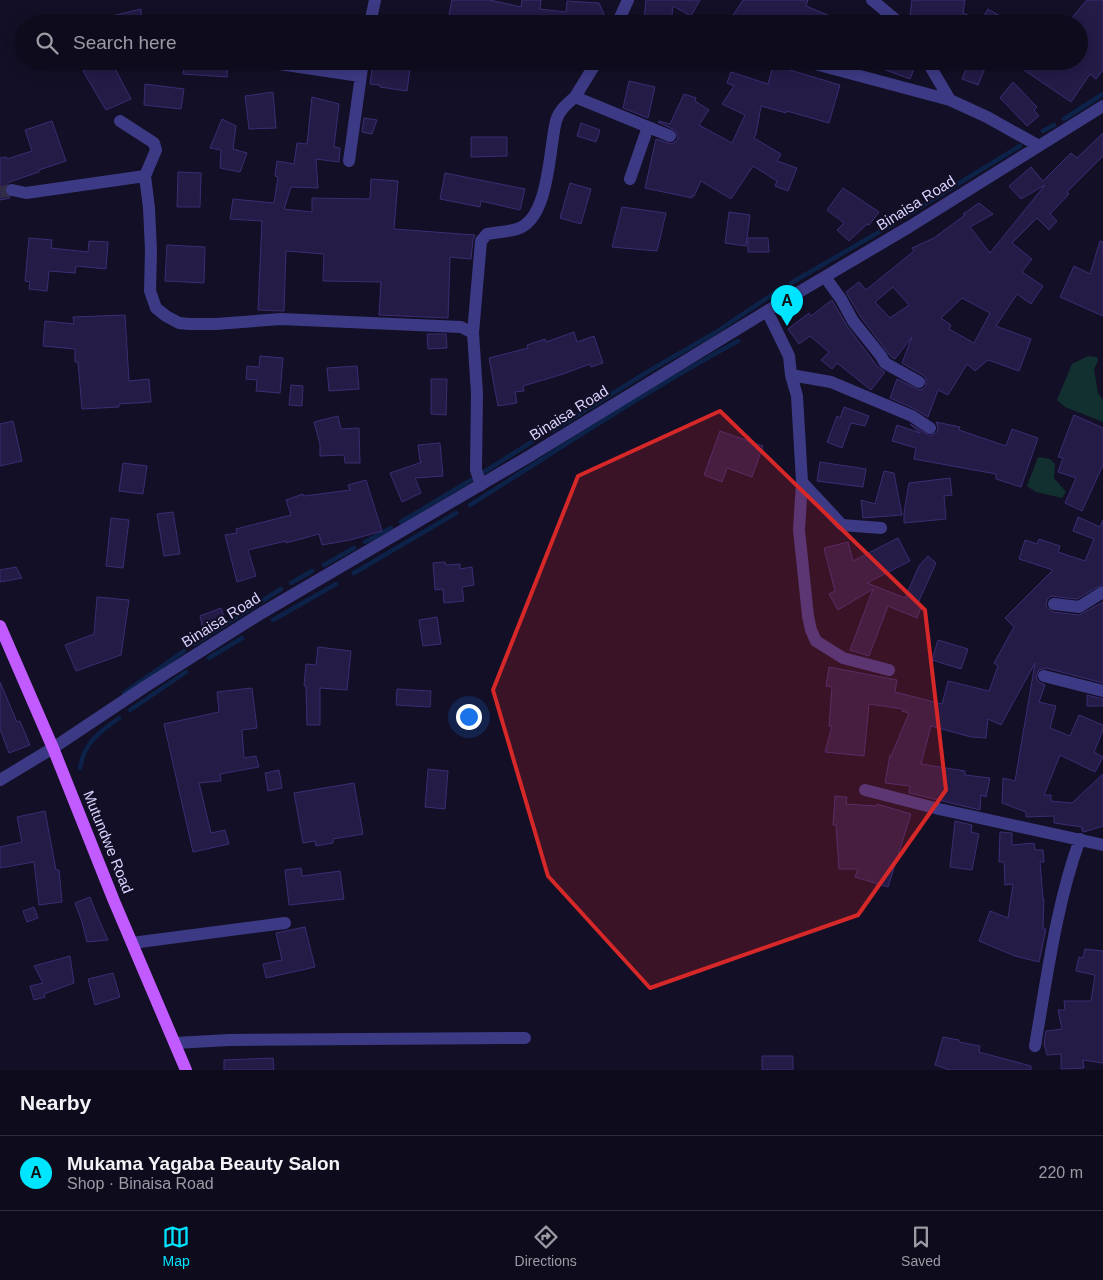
<!DOCTYPE html>
<meta charset="utf-8">
<style>
:root{--surface:#0e0b1c;--page:#171425;--text:#f1f3f6;--muted:#9b9ba3;--line:#2e2b3b;--accent:#00e5ff}
body{margin:0;font-family:Helvetica,sans-serif;background:var(--page);color:var(--text)}
.you{position:absolute;left:468px;top:716px;width:18px;height:18px;margin:-12px;border:4px solid #fff;border-radius:50%;background:#1a73e8;box-shadow:0 0 0 8px #1a73e833}
.badge{display:grid;place-items:center;width:32px;height:32px;border-radius:50%;background:var(--accent);color:#111;font-size:16px;font-weight:700}
.pin{position:absolute;translate:-50% -41px;filter:drop-shadow(0 1px 2px #0008)}
.pin::after{content:'';position:absolute;top:26px;width:18px;height:15px;background:inherit;clip-path:polygon(0 0,100% 0,50% 100%)}
.list{margin:0;padding:0;list-style:none}
h2{display:flex;justify-content:space-between;align-items:center;height:65px;margin:0;padding:0 20px;font-size:21px}
h2 small{font-size:16px;font-weight:400;color:var(--muted)}
.list li{display:grid;grid-template-columns:32px 1fr auto;gap:15px;align-items:center;box-sizing:border-box;height:75px;padding:0 20px;border-top:1px solid var(--line)}
.list b{display:block;font-size:19px;white-space:nowrap}
.list p{margin:0;font-size:16px;white-space:nowrap;color:var(--muted)}
.list em{font-size:16px;font-style:normal;color:var(--muted)}
.icon{flex:none;width:28px;height:28px;fill:none;stroke:currentColor;stroke-width:2;stroke-linecap:round;stroke-linejoin:round}
.map{position:relative;flex:none;width:1103px;height:1070px;overflow:hidden}
.search{position:absolute;background:var(--surface);box-shadow:0 2px 12px #0003;left:15px;right:15px;top:15px;height:55px;display:flex;align-items:center;gap:12px;box-sizing:border-box;padding:0 18px;border-radius:28px;color:var(--muted);font-size:19px}
.sheet{height:140px;background:var(--surface)}
nav{display:flex;justify-content:space-around;align-items:center;box-sizing:border-box;height:70px;border-top:1px solid var(--line);background:var(--surface);font-size:14px;color:var(--muted)}
nav a{display:grid;justify-items:center;gap:2px}
nav .on{color:var(--accent)}
.map>svg:first-child{display:block}
</style>
<div class="map">
<svg width="1103" height="1070" viewBox="0 0 1103 1070">
<rect width="100%" height="100%" fill="#130f26"/>
<path fill="#12302f" d="M1088,356L1097,357L1098,361L1094,369L1098,393L1103,400V422L1065,407L1057,400L1072,364Z
M1038,457L1050,459L1055,464L1054,478L1066,492L1062,498L1036,492L1027,486Z"/>
<g fill="none" stroke-linecap="round" stroke-linejoin="round">
<path stroke="#0c2248" stroke-width="4.5" d="M1064,119L1103,94
M1043,131L1054,125
M904,217L1020,146
M791,283L893,224
M553,430L654,368L713,334L782,288
M484,472L541,436
M470,505C559,449 646,391 738,341
M401,522L471,480
M365,542L391,528
M324,565L354,548
M354,573L456,513
M291,583L312,571
M273,620L336,584
M194,644L281,589
M209,658L242,638
M124,693L184,651
M130,710L186,672
M80,768C84,743 99,732 119,718"/>
</g>
<path fill="#241b47" stroke="#3b2d73" fill-rule="evenodd" d="M452,0H490L521,7L522,0H541L540,9L566,12L567,1L599,3L608,24H483L484,22L449,15Z
M646,0H700L691,16L673,6L671,24H649V20L644,19Z
M743,0H808L806,6L849,24L728,23Z
M912,0H965L963,13L981,21L988,9L1014,24H918L921,16L910,15Z
M1087,0H1103V70L1096,79L1090,74L1071,102L1024,70L1031,61H1079V24H1075L1070,20Z
M141,9L142,24H101L100,19Z
M108,61H111L131,99L106,110L83,71Z
M185,61L228,63L227,77L183,74Z
M373,61H411L407,91L380,87V85L370,84Z
M867,61H917L910,79L867,63Z
M969,61H988L978,85L962,79Z
M773,65L840,85L829,123L787,111L786,113L761,106L756,134L754,138L781,154L777,161L797,168L788,191L775,186L777,181L753,166L731,199L701,181L694,196L692,195V198L645,188L656,139L671,144L675,142L678,139L676,131L658,122L659,121L670,124L684,94L696,98L695,101L709,110L699,125L732,143L745,115L722,104L734,86L727,83L731,72L768,84Z
M629,81L655,87L648,118L623,108Z
M1013,82L1037,107L1034,110L1039,116L1027,126L1000,98Z
M145,84L184,89L181,109L144,105Z
M273,92L276,128L249,129L245,96Z
M312,97L339,104L334,147L340,148L339,162L316,159L318,188L291,187L284,209L312,212V198L370,199L371,179L398,181L394,229L475,235L473,240L471,259L450,257L448,318L379,315L381,282L323,281L324,254L286,251L284,311L258,310L262,221L230,219L233,199L274,203L278,177L275,176L277,161L294,164L297,143L307,144Z
M364,118L377,120L372,134L362,132Z
M222,119L236,126L233,149L247,153L240,172L220,168L221,150L210,148Z
M52,121L66,161L39,170V172L9,182L4,189V193L10,198L0,200V158L6,157L7,159L32,151L25,130Z
M581,123L600,130L596,142L577,136Z
M1103,133V156L1067,192L1069,194L1050,214L1057,221L1049,230L1037,218L1012,243L1032,259L1022,272L1043,286L1031,304L1017,294L996,326L1031,339L1019,371L988,360L975,371L967,364L948,395L938,390L928,417L915,409L890,398L897,379L919,390L923,389L926,386V378L923,375L902,363L912,337L895,359L891,357L860,316L846,292L859,282L866,290L914,251L912,248L934,238L965,215L963,214L979,203L993,214L970,227L990,253L1045,185L1021,199L1009,186L1031,167L1043,181L1071,153L1077,158ZM893,287L909,305L890,318L875,302ZM962,298L990,313L974,343L949,329L951,325L941,318Z
M471,137H507V156L471,157Z
M178,172L201,173L200,207H177Z
M445,173L525,189L520,210L481,201L480,207L440,199Z
M570,183L591,189L581,224L560,218Z
M843,188L879,212L869,225L867,224L849,241L837,230L844,223L827,210Z
M622,207L666,213L657,251L612,247Z
M729,212L750,215L746,246L725,243Z
M29,238L52,240L51,248L88,252L89,241L108,242L106,269L76,266L75,273L49,271L47,291L29,289L30,282L25,281Z
M748,238H768L769,252H748Z
M1100,241L1103,242V316L1060,297L1074,266L1090,274Z
M167,245L205,247L204,283L165,281Z
M832,300L847,326L878,367L885,372L871,390L837,363L832,369L821,360L829,352L810,336L799,344L788,329L809,313L811,316Z
M125,315L129,381L149,379L151,402L119,404V407L82,409L78,362H75V349L43,346L45,321L74,324L73,317Z
M574,332L577,342L594,336L603,363L591,367L590,364L563,374L523,386L524,391L515,392L517,403L498,406L489,358L528,348L527,345L545,339L546,342Z
M427,334H446L447,348L428,349Z
M260,356L283,358L280,393L256,391L257,380L246,379L247,366L259,367Z
M357,366L359,389L329,391L327,368Z
M431,379H447L446,415L431,414Z
M291,385L303,386L302,406L289,405Z
M844,407L869,416L865,426L851,423L842,448L827,442L837,416L840,418Z
M1074,415L1103,428V465L1082,511L1065,503L1076,478L1058,472L1063,458L1058,457Z
M338,416L341,429L359,428L360,463H345L344,455L320,456V444L314,422Z
M13,421L22,461L0,466V424Z
M936,422L960,427L959,430L1006,446L1012,429L1038,438L1021,487L996,479V474L914,459L916,448L892,441L897,425L920,433L910,424L930,436L937,432L938,428Z
M720,431L763,446L752,477L727,468L722,482L704,475Z
M440,443L443,476L415,478L421,493L402,502L390,473L422,462L420,461L418,445Z
M820,462L866,469L863,487L817,481Z
M123,463L147,466L143,494L119,491Z
M884,471L894,473L902,515L863,518L861,500L875,504Z
M950,478L952,495L944,496L946,519L904,523V513L909,483Z
M366,480L382,531L350,540L322,545L319,534L286,543V541L248,550L256,576L237,582L225,535L237,533L236,529L291,515L286,500L303,494L304,496L350,490L348,485Z
M173,512L180,554L164,556L157,514Z
M1078,517L1100,527L1103,520V584L1077,599L1051,596L1047,600L1046,607L1053,612L1079,615L1103,602V683L1046,668L1039,670L1036,678L1039,682L1045,685L1039,702L1056,706L1050,728L1070,736L1079,715L1103,725V730L1094,752L1103,757L1095,772L1060,755L1044,795H1051V801L1072,803L1103,774V826L1084,832L1082,831V827L1054,823V816L1026,817V812L1002,803L1003,778L1015,781L1035,663L1001,725L988,719L986,738L971,737L931,726L921,764L965,771V775L990,778L986,797L981,795L980,810L909,793L910,786L885,783L890,755L891,756L909,713L902,711L903,709L869,704L864,756L825,752L832,726H829L832,687L826,686L829,667L897,680L895,692L942,704L948,681L989,691L998,666L994,663L1014,627L1005,618L1053,570L1019,559L1025,540L1037,544L1039,539L1060,546L1058,552L1085,561L1094,539L1073,531Z
M111,518L129,520L123,568L106,566Z
M898,538L910,561L867,583L905,598L919,566L928,556L936,563L918,603L922,605L917,618L888,606L869,656L850,650L873,589L838,610L829,594L835,591L824,548L848,542L853,561Z
M445,562L446,565L460,564V569L472,567L474,585L462,587L464,601L444,603L443,589L435,590L433,563Z
M16,567L22,578L0,582V570Z
M97,597L129,600L121,655L76,671L65,645L94,634Z
M221,608L227,625L204,634L200,616Z
M437,617L441,644L423,646L419,620Z
M938,640L968,649L961,669L932,660Z
M318,647L351,651L347,690L320,688V725H307L306,686H304L306,664L316,665Z
M0,682L17,722L20,721L30,745L9,753L0,729Z
M252,688L257,728L242,730L244,758L256,756L259,767L220,774L221,781L199,783L211,833L225,830L229,844L193,852L164,724L219,712L217,692Z
M397,689L431,691L430,707L396,705Z
M1087,695L1103,699V706H1087Z
M428,769L448,771L445,809L425,807Z
M279,770L282,788L268,791L265,773Z
M354,783L363,834L333,839V843L316,846L315,841L303,843L294,793Z
M835,796L847,797L846,804L876,806L877,804L911,814L888,887L855,877L858,869H839L836,825H833Z
M45,811L56,870H59L62,902L39,905L34,862L0,868V847L22,842L17,817Z
M955,821L972,825L971,832L979,834L972,870L950,867Z
M1000,832L1012,833V845L1034,843L1035,850H1043L1044,862H1040L1043,899H1044L1043,929H1046L1039,962L1015,956L979,941L990,911L1008,918L1013,884L1005,885L1004,862H999Z
M301,868L302,876L340,871L344,899L289,905L285,870Z
M90,897L99,920L108,940L87,942L82,922L75,903Z
M34,907L38,918L27,922L23,911Z
M305,927L315,967L266,978L263,964L282,960L276,933Z
M1085,949L1103,951V1063L1083,1060L1084,1068L1061,1069V1054L1047,1055L1044,1044L1046,1031L1062,1029L1058,1010H1065L1064,1001H1091L1095,975L1076,971L1079,957L1083,958Z
M70,956L74,983L44,994L45,997L34,1000L30,986L43,983L34,966Z
M113,973L120,997L95,1005L88,979Z
M943,1037L959,1040V1042L980,1046L979,1052L1031,1066V1070H950L935,1065Z
M762,1056H793V1070H762Z
M273,1058L274,1070H224V1060Z"/>
<g fill="none" stroke-linecap="round" stroke-linejoin="round">
<path stroke="#312d47" stroke-width="12" stroke-dasharray="12 6" stroke-linecap="butt" d="M0,192L12,190"/>
<path stroke="#3d3a85" stroke-width="12" d="M872,0L901,24
M370,24L375,0
M617,24L628,0
M597,61L575,97L670,136
M804,61L950,100
M927,61L950,100L987,117L1039,146
M266,62L360,76
M120,121L154,143L156,150L145,176
M349,161L363,61
M630,179L648,127
M12,190L26,193L145,176L149,208L151,250L150,291L156,308L166,316L179,323L189,324H216L281,319L461,327L473,333L477,393L476,470L481,485
M825,277L841,299L853,321L881,356L885,363L919,382
M767,311L789,356L791,375L797,396L802,482L799,530L808,616L811,630L816,641L843,658L889,670
M473,333L481,241L487,234C497,232 508,232 517,229C550,219 549,147 556,121C559,110 567,104 575,97
M791,375L831,382L912,416L930,428
M802,482L842,525L881,528
M1054,604L1079,607L1103,592
M1044,676L1103,691
M0,780L53,748L146,686L260,614L528,457L767,311L909,227L1103,106
M865,790L939,809L1103,845
M132,943L285,923
M175,1043L229,1040L525,1038
M1035,1046C1047,977 1056,905 1080,839"/>
<path stroke="#c25bff" stroke-width="12" d="M0,626L53,748L114,901L186,1070"/>
</g>
<path fill="#d62828" fill-opacity="0.2" stroke="#d62828" stroke-width="4" stroke-linejoin="round" d="M720,411L925,610L946,790L858,915L650,988L548,876L493,690L578,476Z"/>
<g text-anchor="middle" stroke-width="4.5" stroke-linejoin="round" paint-order="stroke">
<g font-size="15" fill="#d9d4ff" stroke="#130f26">
<text transform="translate(916 203) rotate(-32)" y="5">Binaisa Road</text>
<text transform="translate(569 413) rotate(-32)" y="5">Binaisa Road</text>
<text transform="translate(221 620) rotate(-32)" y="5">Binaisa Road</text>
<text transform="translate(108 842) rotate(68)" y="5">Mutundwe Road</text>
</g>
</g>
</svg>
<div class="you"></div>
<div class="pin badge" style="left:787px;top:326px">A</div>
<div class="search"><svg class="icon" aria-label="search" viewBox="0 0 24 24"><circle cx="10" cy="10" r="6"/><path d="M15 15l6 6"/></svg>Search here</div>
</div>
<section class="sheet">
<h2>Nearby<small></small></h2>
<ul class="list">
<li><span class="badge">A</span><div><b>Mukama Yagaba Beauty Salon</b><p>Shop · Binaisa Road</p></div><em>220 m</em></li>
</ul>
</section>
<nav>
<a class="on"><svg class="icon" aria-label="map" viewBox="0 0 24 24"><path d="M3 6l6-2 6 2 6-2v14l-6 2-6-2-6 2zM9 4v14M15 6v14"/></svg>Map</a>
<a><svg class="icon" aria-label="directions" viewBox="0 0 24 24"><path d="M12 3l9 9-9 9-9-9zM9 14v-3h6M13 9l2 2-2 2"/></svg>Directions</a>
<a><svg class="icon" aria-label="saved" viewBox="0 0 24 24"><path d="M7 4h10v16l-5-4-5 4z"/></svg>Saved</a>
</nav>
